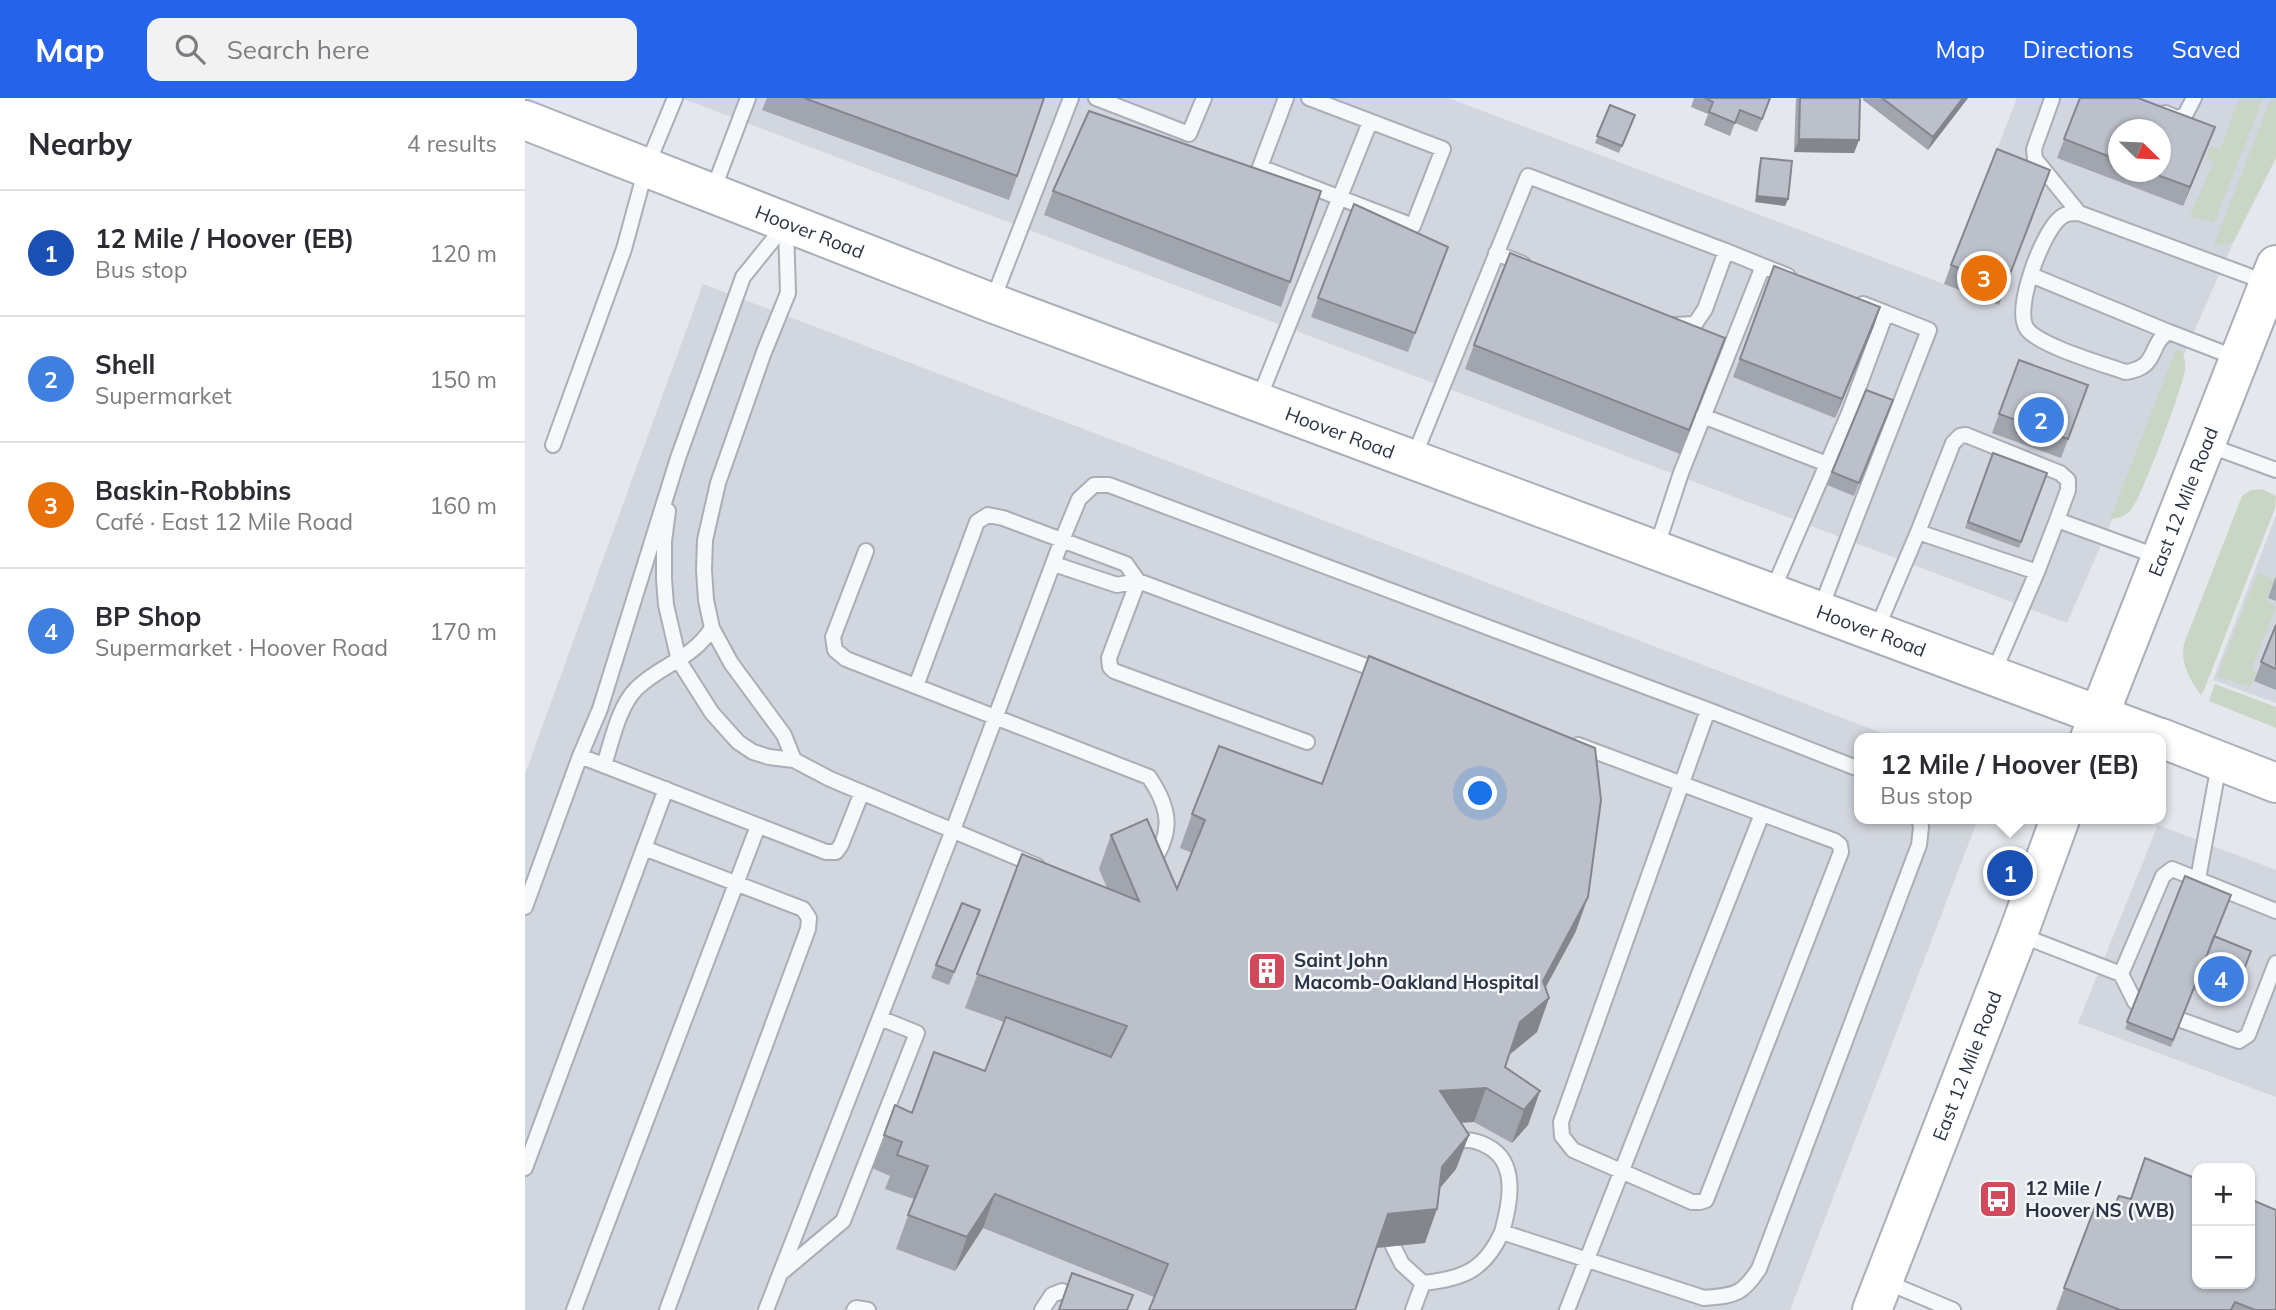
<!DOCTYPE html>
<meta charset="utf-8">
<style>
:root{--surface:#fff;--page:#f2f2f3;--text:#2b2b33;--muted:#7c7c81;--line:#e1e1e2;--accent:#2563eb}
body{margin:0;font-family:Mulish,sans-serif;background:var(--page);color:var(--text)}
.controls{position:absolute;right:21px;bottom:21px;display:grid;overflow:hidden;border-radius:14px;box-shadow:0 2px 5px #0004}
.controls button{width:63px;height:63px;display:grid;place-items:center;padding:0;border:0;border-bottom:2px solid var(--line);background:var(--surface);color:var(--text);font:35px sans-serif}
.compass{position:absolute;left:1583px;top:21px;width:63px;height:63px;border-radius:50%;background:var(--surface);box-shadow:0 2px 5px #0004;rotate:113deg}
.you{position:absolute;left:956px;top:696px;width:24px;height:24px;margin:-18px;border:5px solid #fff;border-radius:50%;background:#1a73e8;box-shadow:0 0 0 10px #1a73e833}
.badge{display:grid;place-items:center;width:46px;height:46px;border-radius:50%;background:var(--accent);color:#fff;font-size:23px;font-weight:700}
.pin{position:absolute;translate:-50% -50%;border:4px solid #fff;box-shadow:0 2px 7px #0006}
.popup{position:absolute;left:1329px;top:635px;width:312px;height:91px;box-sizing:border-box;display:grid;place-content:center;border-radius:14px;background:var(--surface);filter:drop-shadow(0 2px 5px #0005);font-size:23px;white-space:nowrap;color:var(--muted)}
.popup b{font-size:26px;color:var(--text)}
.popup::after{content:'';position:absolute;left:50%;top:100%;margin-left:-14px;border:14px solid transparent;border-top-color:var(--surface)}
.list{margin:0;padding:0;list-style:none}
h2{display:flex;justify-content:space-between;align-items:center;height:91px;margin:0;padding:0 28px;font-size:30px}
h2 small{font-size:23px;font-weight:400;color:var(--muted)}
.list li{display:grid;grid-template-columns:46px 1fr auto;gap:21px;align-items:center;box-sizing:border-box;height:126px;padding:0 28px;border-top:2px solid var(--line)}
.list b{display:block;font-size:26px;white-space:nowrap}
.list p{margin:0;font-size:23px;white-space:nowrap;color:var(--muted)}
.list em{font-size:23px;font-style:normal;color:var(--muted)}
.icon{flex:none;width:38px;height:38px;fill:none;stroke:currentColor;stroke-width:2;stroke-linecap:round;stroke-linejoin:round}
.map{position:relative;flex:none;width:1751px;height:1212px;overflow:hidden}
header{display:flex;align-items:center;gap:42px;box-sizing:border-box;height:98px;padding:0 35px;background:var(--accent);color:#fff}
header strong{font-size:33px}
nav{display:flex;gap:38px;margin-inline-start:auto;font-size:24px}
.search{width:490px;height:63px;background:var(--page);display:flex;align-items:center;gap:18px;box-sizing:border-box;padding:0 24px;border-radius:14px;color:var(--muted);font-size:26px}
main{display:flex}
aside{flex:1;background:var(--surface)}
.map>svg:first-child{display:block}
</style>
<header>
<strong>Map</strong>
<div class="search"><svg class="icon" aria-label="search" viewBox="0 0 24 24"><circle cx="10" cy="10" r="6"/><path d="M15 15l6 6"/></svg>Search here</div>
<nav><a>Map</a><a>Directions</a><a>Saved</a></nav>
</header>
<main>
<aside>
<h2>Nearby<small>4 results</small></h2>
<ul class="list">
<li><span class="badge" style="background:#1a4fb4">1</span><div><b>12 Mile / Hoover (EB)</b><p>Bus stop</p></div><em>120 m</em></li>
<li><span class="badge" style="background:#3f7fe0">2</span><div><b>Shell</b><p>Supermarket</p></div><em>150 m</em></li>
<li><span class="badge" style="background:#e8710a">3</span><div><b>Baskin-Robbins</b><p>Café · East 12 Mile Road</p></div><em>160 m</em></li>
<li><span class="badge" style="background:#3f7fe0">4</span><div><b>BP Shop</b><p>Supermarket · Hoover Road</p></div><em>170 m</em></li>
</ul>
</aside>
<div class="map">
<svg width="1751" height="1212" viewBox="0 0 1751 1212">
<rect width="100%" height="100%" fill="#e4e7ec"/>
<path fill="#d2d6de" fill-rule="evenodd" d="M156,0H923L1419,186L1492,0H1751V46L1542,525ZM1594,32H1636V74H1594Z
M178,186L1370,640H1334V721H1453L1265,1212H0V676Z
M1751,417V605L1688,582Z
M1633,727L1751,772V999L1553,925Z"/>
<path fill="#c9d6c5" d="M1714,0H1738L1689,125L1665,118L1689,63L1681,61L1685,49L1695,52Z
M1746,0H1751V60L1709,143L1702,146L1689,147Z
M1651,251L1657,254C1659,259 1661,265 1660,270C1660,285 1617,397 1608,409C1603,417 1594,421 1585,421Z
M1737,391L1751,398L1750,410L1679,592L1676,597C1665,582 1655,565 1659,546L1717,398L1726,392Z
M1733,474L1750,482L1741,500L1743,502V505L1751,509L1727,570L1731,575L1725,589L1692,578Z
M1690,586L1751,609V630L1684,603Z"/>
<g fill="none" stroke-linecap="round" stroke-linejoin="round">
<defs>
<path id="lane" d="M571,0L664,36L679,0
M761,0L735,69L888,128L918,51L784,0
M1527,1L1509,51L1510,61L1554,115
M1640,15L1652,20L1660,17L1669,0
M187,95L223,0
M261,128L263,195L239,254L193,385L180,442L179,472L181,502L187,530L206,565L259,637L269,662
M971,155L998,166
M1238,168L1263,178
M1506,177L1644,234
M467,204L546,0
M1714,261L1644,234C1623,245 1635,270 1600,274C1578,266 1515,248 1502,231C1488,211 1517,136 1534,121C1540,115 1546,115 1554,115L1743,185
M733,303L845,24
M1178,318L1302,366
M28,347L99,151L121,70L150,0
M1683,347L1751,372
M888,361L1003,78L1201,153L1180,211L1170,226L1150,227
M143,413L139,443V481L141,507L154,563L187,615L213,644L228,654L244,659L269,662L305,681L512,768
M1393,434L1428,345L1435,338L1441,337L1535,375L1543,382V392L1532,422L1634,459
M1131,451L1156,375L1238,168L1201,153
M341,453L308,539L310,552L321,561L624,679C645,710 649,734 626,766
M1512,474L1532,422
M1247,494L1324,315L1361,215L1338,206
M1295,512L1404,232L1361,215
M1351,533L1393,434L1512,474L1468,576
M391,588L452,424L463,417L478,420L601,466L613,483L592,487L529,466
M782,644L589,573L585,569L584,560L613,483L857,574
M1053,647C1139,679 1225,711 1310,743L1315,747L1316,754L1181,1102L1175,1104H1167L1048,1052L1037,1038L1036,1024L1183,612
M55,658L301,754H311L316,747L337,694
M79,667C87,643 93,610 111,591C136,566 167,562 187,530
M119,750L278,811L284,820L283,831L142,1212
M1673,781L1694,666
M0,809L55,658L75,611L153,360L218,179L260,127
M1493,836L1596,876L1610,904
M1596,876L1638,778L1647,771L1751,813
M1656,922L1714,943L1723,937L1751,865
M925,1046C938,1040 949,1041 962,1048C994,1064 985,1106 977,1134
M0,1070L141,691
M868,1148L877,1166L898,1185
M256,1175L318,1123L392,935L355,920
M1359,1183L1428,1212
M49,1212L233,728
M241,1212L428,732L537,442L554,401L569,387H584L1183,612L1334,671
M329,1212L331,1210L343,1212
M517,1212L527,1197L537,1193L553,1203L555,1212
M888,1212L898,1185C938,1181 960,1172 977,1134L1179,1200C1210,1197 1216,1198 1234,1171L1394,747L1396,729L1394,721
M1042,1212L1237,716"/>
<g id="secondary">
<path id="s1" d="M0,22L467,205L1635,640"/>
<path id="s2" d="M1565,640L1751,167"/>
<path d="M1636,640L1751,685"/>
<path id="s3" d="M1347,1212L1493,836L1535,721"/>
</g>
</defs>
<use href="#lane" stroke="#a9aeb7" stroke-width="18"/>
<use href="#secondary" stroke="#a9aeb7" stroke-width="42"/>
<use href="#lane" stroke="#f7f8fa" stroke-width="14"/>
<use href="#secondary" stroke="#fff" stroke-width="38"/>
</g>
<path fill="#a1a5ae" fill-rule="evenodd" d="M242,0H519L484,102L237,12Z
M1169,0H1246L1232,34L1210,25L1205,38L1179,27L1183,16L1166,9Z
M1271,0H1335L1334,42L1329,55L1269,54Z
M1338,0H1443L1403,52L1338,2Z
M1555,0H1613L1690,29L1658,108L1532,60ZM1593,32H1635V74H1593Z
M1085,7L1110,17L1094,55L1070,45Z
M1236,60L1263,101L1260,108L1230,104L1234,67Z
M1525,72L1474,207L1419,186L1426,167Z
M528,93L765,184L756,209L519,117Z
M923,149L883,254L786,219L793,200Z
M1249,168L1349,228L1310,320L1208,279Z
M949,247L1191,264L1155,356L940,271Z
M1494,262L1563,287L1536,360L1467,335Z
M1368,302L1329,398L1302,387L1307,374Z
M1468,355L1522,375L1494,450L1440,430Z
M1751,478V503L1743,500Z
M1751,527V592L1729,583Z
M667,716L1051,833L1021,889L1024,900L1012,934L984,957L980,969L1015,993L1003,1027L987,1045L949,1024H935L944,1037L931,1071L914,1091L900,1145L851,1150L629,1199L458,1130L430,1173L371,1151L389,1101L360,1091L365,1078L347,1070L370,1007L387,1015L460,973L479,924L440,910L497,756L582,790L574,771L586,737L652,791L667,755L655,750Z
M1660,778L1690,839L1726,853L1706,906L1669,892L1673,880L1646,949L1600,931Z
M455,812L424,887L406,880L411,867Z
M1620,1060L1751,1212H1531L1570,1109L1586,1115L1605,1101Z"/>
<path fill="#83868d" d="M1438,0H1443L1403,52L1408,39Z
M1690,29L1683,48L1658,108L1665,89Z
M1274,41L1334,42L1329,55L1269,54Z
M1232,98L1263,101L1260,108L1230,104Z
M1355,209L1349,228L1310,320L1317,301Z
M1200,240L1191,264L1155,356L1164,332Z
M1063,799L1051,833L1007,914L1024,900L1012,934L983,958L995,924Z
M961,990L949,1024L903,1027L915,993Z
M1015,993L1003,1027L987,1045L999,1012Z
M944,1037L931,1071L904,1103L917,1069Z
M470,1096L458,1130L430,1173L442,1139Z
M912,1111L900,1145L850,1150L863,1116Z"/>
<path fill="#bbc0ca" stroke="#83868d" stroke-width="2" d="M279,0H519L492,78Z
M1180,0H1245L1237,21L1215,12L1210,25L1184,14L1188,4Z
M1275,0H1335L1334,42L1274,41Z
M1357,0H1438L1408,39Z
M1555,0H1613L1690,29L1665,89L1624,74H1635V32H1593V62L1539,41Z
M1085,7L1110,17L1097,48L1072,38Z
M564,13L796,93L765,184L528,93Z
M1472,51L1525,72L1480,189L1426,167Z
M1236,60L1267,63L1263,101L1232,98Z
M829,106L923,149L890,235L793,200Z
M985,155L1200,240L1164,332L949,247Z
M1249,168L1355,209L1317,301L1215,261Z
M1494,262L1563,287L1543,341L1474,316Z
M1341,292L1368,302L1334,385L1307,374Z
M1468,355L1522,375L1496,444L1443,424Z
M1751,527V571L1736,564Z
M844,558L1070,650L1076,702L1063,799L1018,883L1024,900L995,924L980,969L1015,993L999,1012L961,990L915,993L944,1037L917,1069L912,1111L863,1116L830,1212H624L643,1166L470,1096L442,1139L383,1117L403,1068L372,1057L377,1044L359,1037L370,1007L387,1015L409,954L460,973L481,919L586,959L602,928L452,876L497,756L614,803L586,737L622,721L652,791L680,722L667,716L694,648L797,686Z
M1660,778L1706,797L1648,942L1602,924Z
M437,805L455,812L429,874L411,867Z
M1689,838L1726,853L1713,887L1676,873Z
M1620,1060L1672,1081V1186H1725V1101L1751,1112V1212H1730L1710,1204L1706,1212H1595L1539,1190L1570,1109L1586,1115L1594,1098L1606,1101Z
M547,1175L608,1197L602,1212H534Z"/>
<defs>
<symbol id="building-square" viewBox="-11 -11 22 22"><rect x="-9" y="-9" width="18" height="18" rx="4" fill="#d1495b" stroke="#f4f6f9"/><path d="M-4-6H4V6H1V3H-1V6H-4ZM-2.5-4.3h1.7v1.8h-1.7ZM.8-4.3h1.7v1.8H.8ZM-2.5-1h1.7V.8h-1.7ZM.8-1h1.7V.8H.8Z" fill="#fff"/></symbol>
<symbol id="bus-square" viewBox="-11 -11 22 22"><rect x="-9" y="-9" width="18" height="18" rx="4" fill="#d1495b" stroke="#f4f6f9"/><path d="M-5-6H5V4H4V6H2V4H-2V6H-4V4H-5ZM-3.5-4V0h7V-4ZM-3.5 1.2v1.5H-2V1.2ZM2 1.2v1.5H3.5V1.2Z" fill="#fff"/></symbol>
</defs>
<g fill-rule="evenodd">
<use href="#building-square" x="720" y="851" width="44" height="44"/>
<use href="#bus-square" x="1451" y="1079" width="44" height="44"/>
</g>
<g text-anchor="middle" stroke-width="5" stroke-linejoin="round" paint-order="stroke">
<g font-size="19" fill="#2b3445" stroke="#f4f6f9">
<text dy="7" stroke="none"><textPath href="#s1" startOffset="306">Hoover Road</textPath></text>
<text dy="7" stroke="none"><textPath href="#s1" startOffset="873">Hoover Road</textPath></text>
<text dy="7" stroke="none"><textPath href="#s2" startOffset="254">East 12 Mile Road</textPath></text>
<text dy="7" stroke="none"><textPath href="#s1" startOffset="1440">Hoover Road</textPath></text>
<text dy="7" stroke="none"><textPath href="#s3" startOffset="262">East 12 Mile Road</textPath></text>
</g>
<g font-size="19" font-weight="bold" fill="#2b3445" stroke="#f4f6f9" text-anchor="start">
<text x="769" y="869">Saint John<tspan x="769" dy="22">Macomb-Oakland Hospital</tspan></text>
<text x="1500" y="1097">12 Mile /<tspan x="1500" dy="22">Hoover NS (WB)</tspan></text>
</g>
</g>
</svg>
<div class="controls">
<button>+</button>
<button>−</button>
</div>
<svg class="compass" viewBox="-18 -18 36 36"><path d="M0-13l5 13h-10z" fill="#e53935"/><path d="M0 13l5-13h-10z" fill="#7c7c81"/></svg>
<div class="you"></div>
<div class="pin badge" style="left:1485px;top:775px;background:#1a4fb4">1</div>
<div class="popup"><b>12 Mile / Hoover (EB)</b>Bus stop</div>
<div class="pin badge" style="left:1516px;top:322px;background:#3f7fe0">2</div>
<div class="pin badge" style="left:1459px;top:180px;background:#e8710a">3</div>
<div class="pin badge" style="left:1696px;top:881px;background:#3f7fe0">4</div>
</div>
</main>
